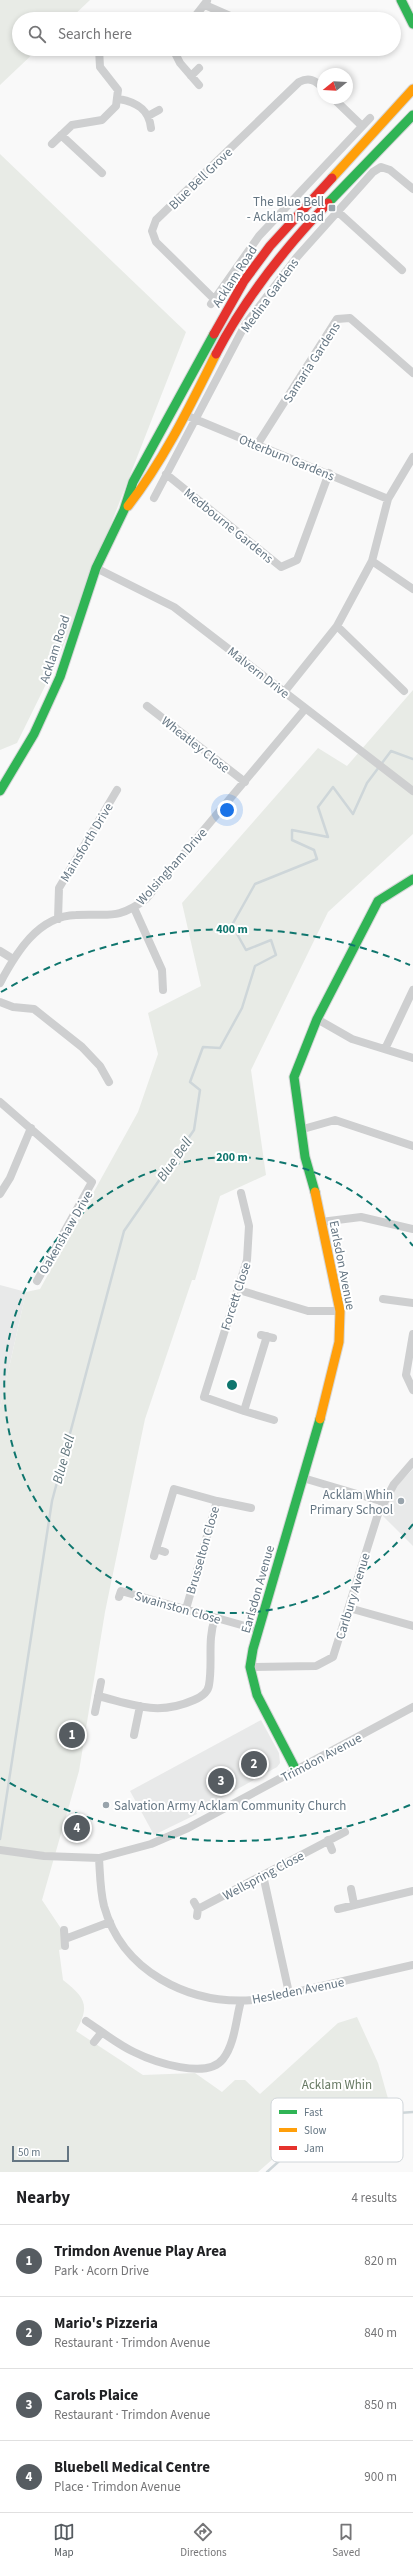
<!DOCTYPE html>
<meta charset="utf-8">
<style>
:root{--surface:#fff;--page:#f2f2f2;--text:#202124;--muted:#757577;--line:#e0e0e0;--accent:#565c61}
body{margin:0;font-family:"Source Sans 3",sans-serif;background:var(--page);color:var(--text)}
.compass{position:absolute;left:317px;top:68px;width:36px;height:36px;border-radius:50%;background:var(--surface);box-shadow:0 2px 6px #0003;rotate:252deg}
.scale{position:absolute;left:12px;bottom:10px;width:57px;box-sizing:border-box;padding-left:4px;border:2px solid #657683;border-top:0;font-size:11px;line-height:14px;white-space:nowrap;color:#657683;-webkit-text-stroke:3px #fff;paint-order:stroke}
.you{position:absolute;left:227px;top:810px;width:14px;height:14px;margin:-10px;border:3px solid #fff;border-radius:50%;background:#1a73e8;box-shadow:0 0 0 6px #1a73e833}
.badge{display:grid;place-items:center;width:26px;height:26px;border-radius:50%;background:var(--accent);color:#fff;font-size:13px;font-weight:700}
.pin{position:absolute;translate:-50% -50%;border:2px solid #fff;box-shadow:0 1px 4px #0006}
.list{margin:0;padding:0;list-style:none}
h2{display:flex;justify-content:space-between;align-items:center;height:52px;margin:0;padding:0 16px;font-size:17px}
h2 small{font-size:13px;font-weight:400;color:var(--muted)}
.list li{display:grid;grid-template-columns:26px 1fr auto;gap:12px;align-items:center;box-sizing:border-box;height:72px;padding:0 16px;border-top:1px solid var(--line)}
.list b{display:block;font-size:15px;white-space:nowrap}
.list p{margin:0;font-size:13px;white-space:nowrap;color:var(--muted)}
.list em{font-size:13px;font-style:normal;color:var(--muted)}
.icon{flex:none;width:22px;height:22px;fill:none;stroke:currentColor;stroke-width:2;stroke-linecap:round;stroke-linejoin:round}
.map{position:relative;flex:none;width:413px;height:2172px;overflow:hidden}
.search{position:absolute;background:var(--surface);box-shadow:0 2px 6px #0003;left:12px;right:12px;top:12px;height:44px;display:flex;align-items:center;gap:10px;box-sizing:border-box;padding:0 14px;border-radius:22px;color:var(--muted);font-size:15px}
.sheet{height:340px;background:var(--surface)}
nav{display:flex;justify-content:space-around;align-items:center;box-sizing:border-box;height:56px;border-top:1px solid var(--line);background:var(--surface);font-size:11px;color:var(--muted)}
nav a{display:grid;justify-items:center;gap:2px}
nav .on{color:var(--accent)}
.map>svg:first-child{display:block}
</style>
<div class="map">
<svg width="413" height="2172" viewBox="0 0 413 2172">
<rect width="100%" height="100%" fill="#f9f9f9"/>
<path fill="#e8e9e9" d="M0,1285L26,1292L0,1408Z
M413,1469V1546L383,1516L396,1486Z
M261,1720L279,1753L280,1763L277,1767L196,1812L197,1814L154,1835L130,1791Z"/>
<path fill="#e8ebe6" d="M0,0H90L70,19H19V49H38L0,85Z
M0,154L186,332L50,680L49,678L17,743L0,750Z
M413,690V834L328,912L251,1070L266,1175L220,1196L195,1280H192L145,1419L105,1612L79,1771L42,1900L60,1927L63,1949L59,1950L63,1980C86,1998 90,2006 76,2031L143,2075L195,2073L222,2092L235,2080H245L260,2094L338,2023L357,2017L378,2063L396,2127L306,2130L258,2172H0V1408L26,1292L40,1289L138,1112L158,1054L148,1013L201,986L182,903L318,748L347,766Z"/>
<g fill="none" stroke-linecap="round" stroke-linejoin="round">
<path stroke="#ced6d9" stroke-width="2.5" d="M0,1839L52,1501L124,1231L194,1130L200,1090L190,1082L203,1047L220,1048L242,1008L255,966L276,955L271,940L246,950L232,925L255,884L317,859L314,850L292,840V830L328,837L318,807L333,787L353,814L367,783L391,751L413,759
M267,2172L327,2118L413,2112"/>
<defs>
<path id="fast" d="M401,0L413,24
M328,203L413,115
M0,791L34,734L60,677L96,568L124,510L133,482L214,334
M315,1192L305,1157L294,1077L317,1019L378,901L413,879
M296,1770L257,1695L250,1667L253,1649L320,1419"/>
<path id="slow" d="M332,178L413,89
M128,506C164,460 190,406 216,354
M315,1192L340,1311L339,1342L320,1419"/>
<path id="jam" d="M214,334L244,281L270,246L332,178
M216,354C245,298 284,249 328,203"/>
</defs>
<use href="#fast" stroke="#d5d6d7" stroke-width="11"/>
<use href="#slow" stroke="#d5d6d7" stroke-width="11"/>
<use href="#jam" stroke="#d5d6d7" stroke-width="11"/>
<path stroke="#cecfd0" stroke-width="8" d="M205,5L237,19
M193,19L207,1
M173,49L180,63L199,85
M191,76L199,68
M333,98L361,125
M119,99C136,102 149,109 151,128
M148,116L159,110
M61,135L102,173
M52,144L72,125L102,120L116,106L118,90L100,67L99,49
M337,211L402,270
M214,299L156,242L152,231L156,220L299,82C309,77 315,80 323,88
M211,304L259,236L370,118
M190,417L388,499
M257,445L337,319L350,318L413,373
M166,474L281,567L297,560L329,473
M154,498L245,325L297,257L373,172L381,167L390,170L413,189
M372,561L413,589
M96,568L174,607L413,791
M337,626L404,691
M285,691L337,626L372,561L388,499L413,457
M147,706L245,782
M134,908L162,970L163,990
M58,919L59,888L117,790
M0,951L13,959
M0,983C16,953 38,916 76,915C109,913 116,921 146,899L305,709
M0,1002L13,1007L34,1009L82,1047L100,1066L109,1082
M317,1019L352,1039L413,1058
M385,1049L413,990
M0,1102L92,1182L37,1281
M303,1129L335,1120L413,1146
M241,1193L249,1226L247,1260L204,1397L244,1411L267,1336
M0,1194L10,1178L31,1128
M321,1222L361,1217L413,1229
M239,1290L308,1311H340
M383,1299L413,1303
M413,1334L406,1375L413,1390
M261,1335L273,1338
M244,1411L274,1420
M303,1478L384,1502
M217,1501L251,1508
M156,1549L165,1552
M154,1556L174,1489L217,1501L186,1609
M119,1597L121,1591L259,1630
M349,1608L413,1626
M250,1667L316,1666L333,1657L378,1514L394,1484L413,1462
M98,1696C135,1705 158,1716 194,1700C201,1697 208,1693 209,1685C213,1662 207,1641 215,1618
M95,1712L101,1682
M134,1735L140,1706
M328,1840L332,1850
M0,1850L44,1856L99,1858L151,1844L188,1828L413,1707
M99,1858C100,1873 100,1890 104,1906C122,1971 188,2005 253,2000C272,1999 291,1993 309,1989C344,1981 379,1973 413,1965
M263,1875L289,1993
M351,1889L354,1904
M194,1902L198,1909
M338,1909L413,1891
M197,1916L198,1909L345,1832
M64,1930L65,1946
M65,1939L110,1922
M86,2021C101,2031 117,2044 134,2052C154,2062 207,2080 223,2059C235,2044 236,2018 241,2001
M94,2042L102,2032"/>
<use href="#fast" stroke="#30b455" stroke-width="9"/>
<use href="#slow" stroke="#ff9f0a" stroke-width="9"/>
<use href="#jam" stroke="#e5322d" stroke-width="9"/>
</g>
<g fill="none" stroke="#0f766e" stroke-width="2" stroke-dasharray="7 5">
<path d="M413 1524A228 228 0 1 1 413 1246"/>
<path d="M410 1805A456 456 0 0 1 1 1778M1 992A456 456 0 0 1 410 965"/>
</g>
<g fill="#99a4ac" stroke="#fff" stroke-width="1.5">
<rect x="328" y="204" width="8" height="8" rx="2"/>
<circle cx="401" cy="1501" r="4"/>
<circle cx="106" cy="1805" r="4"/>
</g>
<g text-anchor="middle" stroke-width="4" stroke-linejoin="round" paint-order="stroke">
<g font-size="13" fill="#657683" stroke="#fff">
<text transform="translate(200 178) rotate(-44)" y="5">Blue Bell Grove</text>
<text transform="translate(234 276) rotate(-57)" y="5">Acklam Road</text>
<text transform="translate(269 295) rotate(-54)" y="5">Medina Gardens</text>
<text transform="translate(311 362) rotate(-57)" y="5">Samaria Gardens</text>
<text transform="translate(287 457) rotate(22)" y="5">Otterburn Gardens</text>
<text transform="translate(229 525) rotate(39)" y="5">Medbourne Gardens</text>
<text transform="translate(54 649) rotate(-72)" y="5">Acklam Road</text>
<text transform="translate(259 672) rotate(38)" y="5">Malvern Drive</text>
<text transform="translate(196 744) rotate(38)" y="5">Wheatley Close</text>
<text transform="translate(86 842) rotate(-59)" y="5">Mainsforth Drive</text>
<text transform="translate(171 866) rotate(-48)" y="5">Wolsingham Drive</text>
<text transform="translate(65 1232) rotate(-60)" y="5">Oakenshaw Drive</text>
<text transform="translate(343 1265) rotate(79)" y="5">Earlsdon Avenue</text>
<text transform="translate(235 1296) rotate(-72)" y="5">Forcett Close</text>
<text transform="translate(202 1550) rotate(-74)" y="5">Brusselton Close</text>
<text transform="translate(257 1589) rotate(-74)" y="5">Earlsdon Avenue</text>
<text transform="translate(352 1596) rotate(-73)" y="5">Carlbury Avenue</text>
<text transform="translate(178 1607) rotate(16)" y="5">Swainston Close</text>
<text transform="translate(321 1757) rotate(-28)" y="5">Trimdon Avenue</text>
<text transform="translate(263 1875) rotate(-28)" y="5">Wellspring Close</text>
<text transform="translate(298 1990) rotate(-11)" y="5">Hesleden Avenue</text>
</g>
<g font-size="13" fill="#657683" stroke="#fff" text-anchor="end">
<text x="324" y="206">The Blue Bell<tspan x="324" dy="15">- Acklam Road</tspan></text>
<text x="393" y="1499">Acklam Whin<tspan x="393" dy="15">Primary School</tspan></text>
<text x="114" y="1810" text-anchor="start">Salvation Army Acklam Community Church</text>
</g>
<g font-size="13" fill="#687a64" stroke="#fff">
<text x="337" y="2089">Acklam Whin</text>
</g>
<g font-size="14" font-style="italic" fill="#60757c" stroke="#fff">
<text transform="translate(174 1159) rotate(-55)" y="5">Blue Bell</text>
<text transform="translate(63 1459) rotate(-75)" y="5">Blue Bell</text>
</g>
</g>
<rect x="271" y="2098" width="132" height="64" rx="6" fill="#fff" stroke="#d1d6da" stroke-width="1"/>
<rect x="279" y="2110" width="18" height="4" fill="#30b455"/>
<rect x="279" y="2128" width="18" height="4" fill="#ff9f0a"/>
<rect x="279" y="2146" width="18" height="4" fill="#e5322d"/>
<g font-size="11" fill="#657683">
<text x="304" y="2116">Fast</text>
<text x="304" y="2134">Slow</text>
<text x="304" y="2152">Jam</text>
</g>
<circle cx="232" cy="1385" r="6" fill="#0f766e" stroke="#fff" stroke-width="2"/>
<g font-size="12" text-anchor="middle" font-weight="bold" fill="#0f766e" stroke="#fff" stroke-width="4" stroke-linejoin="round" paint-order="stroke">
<text x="232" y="933">400 m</text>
<text x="232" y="1161">200 m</text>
</g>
</svg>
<svg class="compass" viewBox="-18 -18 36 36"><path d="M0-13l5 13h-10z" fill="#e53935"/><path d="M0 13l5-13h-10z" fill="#757577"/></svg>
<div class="scale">50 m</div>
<div class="you"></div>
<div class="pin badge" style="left:72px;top:1735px">1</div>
<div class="pin badge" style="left:254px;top:1764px">2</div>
<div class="pin badge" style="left:221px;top:1781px">3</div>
<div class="pin badge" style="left:77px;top:1828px">4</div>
<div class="search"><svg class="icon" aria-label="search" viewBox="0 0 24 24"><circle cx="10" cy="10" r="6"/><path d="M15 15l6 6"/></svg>Search here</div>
</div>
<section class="sheet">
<h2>Nearby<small>4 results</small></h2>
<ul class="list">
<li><span class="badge">1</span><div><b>Trimdon Avenue Play Area</b><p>Park · Acorn Drive</p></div><em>820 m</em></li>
<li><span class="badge">2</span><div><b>Mario's Pizzeria</b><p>Restaurant · Trimdon Avenue</p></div><em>840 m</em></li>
<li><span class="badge">3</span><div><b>Carols Plaice</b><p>Restaurant · Trimdon Avenue</p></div><em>850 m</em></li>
<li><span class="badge">4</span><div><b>Bluebell Medical Centre</b><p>Place · Trimdon Avenue</p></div><em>900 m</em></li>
</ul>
</section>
<nav>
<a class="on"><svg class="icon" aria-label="map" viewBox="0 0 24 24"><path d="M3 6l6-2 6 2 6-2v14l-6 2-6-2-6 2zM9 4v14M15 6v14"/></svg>Map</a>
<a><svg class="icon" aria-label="directions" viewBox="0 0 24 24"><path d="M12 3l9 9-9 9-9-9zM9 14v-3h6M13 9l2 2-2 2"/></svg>Directions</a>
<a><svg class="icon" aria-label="saved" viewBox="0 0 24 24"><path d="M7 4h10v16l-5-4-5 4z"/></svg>Saved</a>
</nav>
